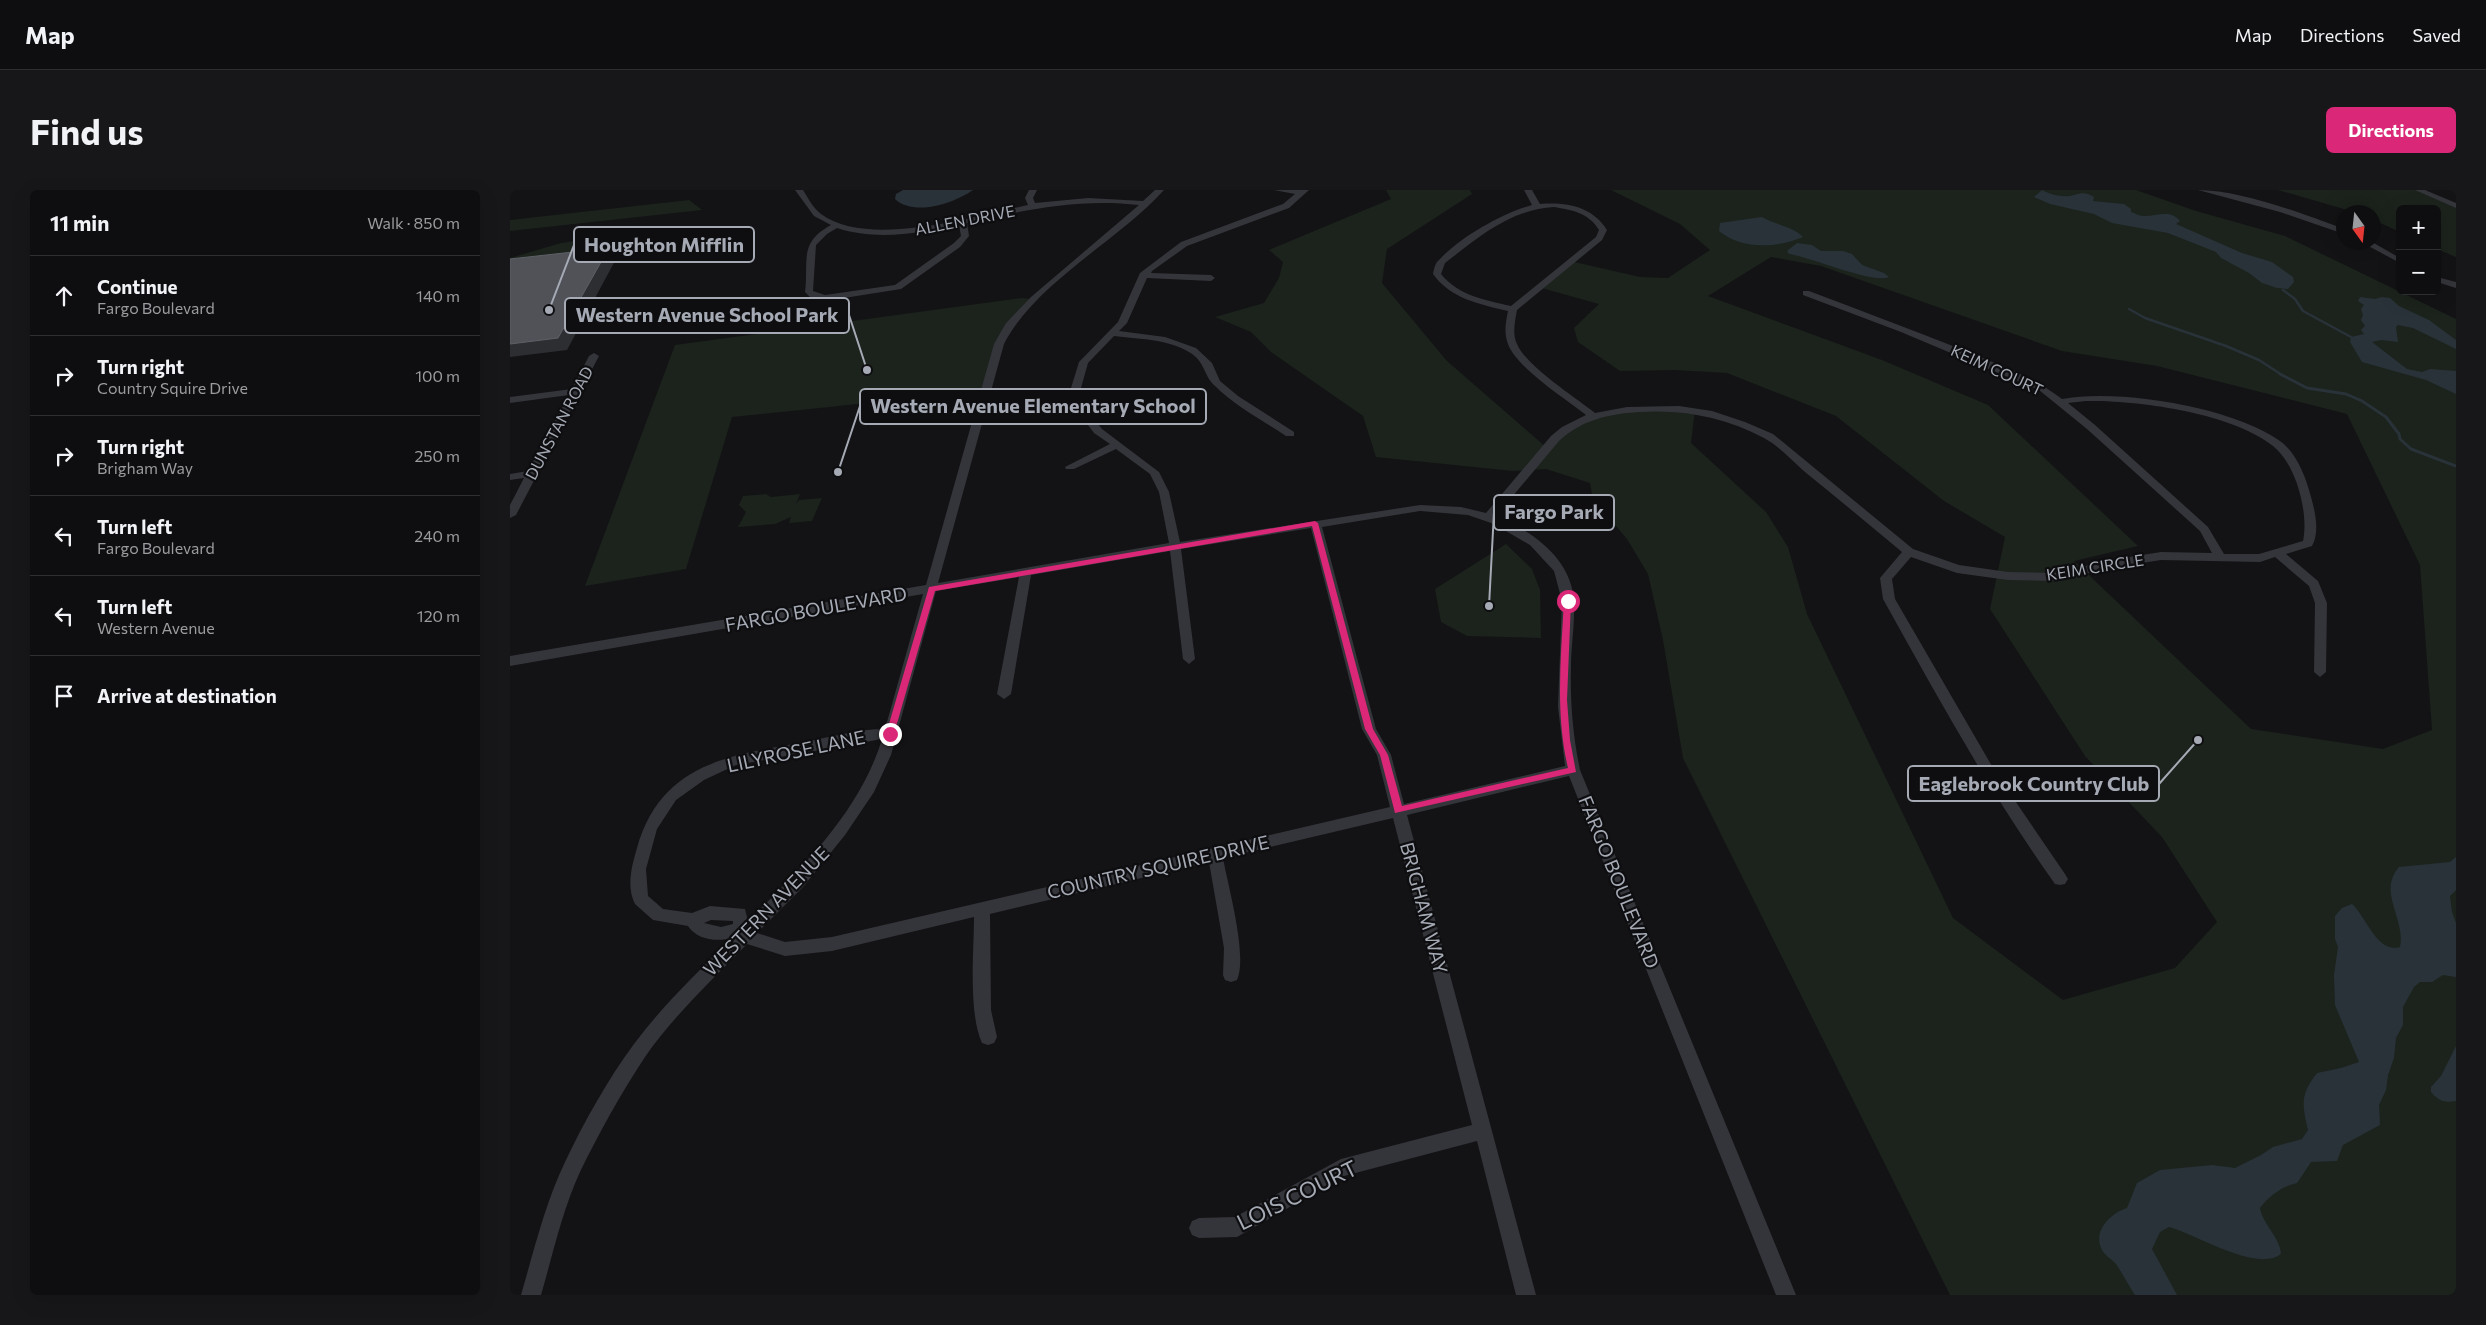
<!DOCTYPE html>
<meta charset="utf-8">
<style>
:root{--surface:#0e0e10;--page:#171719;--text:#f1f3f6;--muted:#9b9c9f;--line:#2e2e30;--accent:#db2777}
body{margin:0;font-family:Commissioner,sans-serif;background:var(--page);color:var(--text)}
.controls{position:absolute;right:15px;top:15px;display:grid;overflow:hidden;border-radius:8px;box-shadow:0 5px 20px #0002}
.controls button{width:45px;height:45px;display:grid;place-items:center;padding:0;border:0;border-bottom:1px solid var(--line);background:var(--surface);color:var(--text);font:25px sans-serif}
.compass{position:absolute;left:1826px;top:15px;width:45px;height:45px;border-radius:50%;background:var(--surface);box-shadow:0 5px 20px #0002;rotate:165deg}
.stop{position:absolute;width:15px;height:15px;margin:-11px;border:4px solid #db2777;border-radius:50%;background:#fff}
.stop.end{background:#db2777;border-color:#fff;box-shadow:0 1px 5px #0008}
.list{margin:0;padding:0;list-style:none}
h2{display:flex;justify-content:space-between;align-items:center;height:65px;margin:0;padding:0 20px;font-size:21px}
h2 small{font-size:16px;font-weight:400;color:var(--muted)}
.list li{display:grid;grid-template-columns:32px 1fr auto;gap:15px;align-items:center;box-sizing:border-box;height:80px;padding:0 20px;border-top:1px solid var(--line)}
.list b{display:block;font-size:19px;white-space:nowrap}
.list p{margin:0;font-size:16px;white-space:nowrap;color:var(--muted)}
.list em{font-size:16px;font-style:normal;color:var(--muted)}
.icon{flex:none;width:28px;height:28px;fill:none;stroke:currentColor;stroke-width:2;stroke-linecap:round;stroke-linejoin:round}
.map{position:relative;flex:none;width:1946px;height:1105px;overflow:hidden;border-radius:8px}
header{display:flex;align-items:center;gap:30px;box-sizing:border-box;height:70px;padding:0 25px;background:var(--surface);border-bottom:1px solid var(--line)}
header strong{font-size:24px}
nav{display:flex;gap:28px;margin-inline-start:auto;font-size:18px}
.intro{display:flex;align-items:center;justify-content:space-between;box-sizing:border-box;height:120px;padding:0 30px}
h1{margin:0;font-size:35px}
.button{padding:12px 22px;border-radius:8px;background:var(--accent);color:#fff;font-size:18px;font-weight:700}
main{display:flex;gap:30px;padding:0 30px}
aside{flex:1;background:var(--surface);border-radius:8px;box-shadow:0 5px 20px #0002}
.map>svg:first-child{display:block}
</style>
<header>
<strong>Map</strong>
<nav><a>Map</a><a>Directions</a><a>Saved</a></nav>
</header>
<div class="intro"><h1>Find us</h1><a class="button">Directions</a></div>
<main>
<aside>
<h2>11 min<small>Walk · 850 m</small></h2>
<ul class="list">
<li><svg class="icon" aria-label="ahead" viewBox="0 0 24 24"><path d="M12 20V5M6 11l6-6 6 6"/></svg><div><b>Continue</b><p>Fargo Boulevard</p></div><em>140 m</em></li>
<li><svg class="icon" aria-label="right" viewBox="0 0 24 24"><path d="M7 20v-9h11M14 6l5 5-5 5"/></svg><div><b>Turn right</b><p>Country Squire Drive</p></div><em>100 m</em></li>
<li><svg class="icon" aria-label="right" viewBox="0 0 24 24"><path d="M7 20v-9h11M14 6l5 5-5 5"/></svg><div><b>Turn right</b><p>Brigham Way</p></div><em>250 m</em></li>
<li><svg class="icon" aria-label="left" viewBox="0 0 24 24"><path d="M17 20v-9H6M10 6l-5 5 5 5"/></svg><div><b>Turn left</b><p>Fargo Boulevard</p></div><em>240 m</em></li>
<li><svg class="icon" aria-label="left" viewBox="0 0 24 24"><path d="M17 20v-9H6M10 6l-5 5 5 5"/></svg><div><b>Turn left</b><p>Western Avenue</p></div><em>120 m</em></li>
<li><svg class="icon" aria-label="arrive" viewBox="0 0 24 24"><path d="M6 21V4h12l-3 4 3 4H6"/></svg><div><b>Arrive at destination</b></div></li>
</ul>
</aside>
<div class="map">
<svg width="1946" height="1105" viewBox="0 0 1946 1105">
<rect width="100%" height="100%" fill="#131315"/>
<path fill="#1b231c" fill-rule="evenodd" d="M876,0H960L962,4L877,59L872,93L937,171L1036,257L1084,227L1125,219L1185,220L1181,253L1256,322L1278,357L1297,424L1443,728L1553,810L1665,778L1707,732L1652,647L1575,566L1480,419L1495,347L1434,311L1326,226L1217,183L1165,180L1110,181L1068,152L1064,138L1089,114L1028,97L1060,71L1130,87L1158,88L1200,60L1170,34L1101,0H1626L1686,21L1775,46L1946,129V1105H1440L1173,568L1153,450L1138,384L1117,349L1083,309L1080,293L1036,279L1003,281L866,267L853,226L761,162L741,142L705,127L754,113L769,88L773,72L759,60L881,9ZM1261,67L1311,76L1552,161L1647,176L1837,224L1910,375L1922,540L1873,559L1741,539L1564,371L1628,356L1478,215L1372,170L1198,106Z
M1768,0H1909L1946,16V67L1927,59V19H1890V42L1864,30V22H1844Z
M179,10L192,20L0,41V30Z
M171,36L191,58L0,79V68L51,53Z
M512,108L520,109L496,133L472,201L222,227L176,379L75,396L165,155Z
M256,304L261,307L290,304L286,314L289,310L312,308L302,331L279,333L281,327L265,334L228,337L236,322L229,315L233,306Z
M996,354L1022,379L1030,400L1031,448L957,446L931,432L925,399Z"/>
<path fill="#2a3239" d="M393,0H463C445,13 404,27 385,9L386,4Z
M1532,0C1539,4 1551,7 1559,6C1569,5 1572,0 1584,7L1583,11L1614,14L1621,19V22C1625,23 1629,26 1633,26C1645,27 1660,18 1670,31L1666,34L1732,63L1762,72L1783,87L1784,92L1778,99L1767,98L1752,93L1739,83L1711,68L1706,62L1658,43L1602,33L1584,24L1540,14L1524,7Z
M1252,27C1265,35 1283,36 1293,47C1267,58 1232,60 1209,41L1210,33Z
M1287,53L1302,55L1311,61H1333L1342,64L1352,75L1374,83L1379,87C1362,94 1301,67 1279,64L1277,61Z
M1850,107L1865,109L1872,107L1880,108L1889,116L1919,130L1946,150V159L1903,138L1888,135L1886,137L1888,152L1871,150L1862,152L1897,179L1912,182L1920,179L1946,181V204L1916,190L1852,172L1840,152L1841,147L1854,144L1851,140L1855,136L1851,130L1853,125L1851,119L1854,115L1848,111Z
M1946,667V700L1940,706L1942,722L1946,733V787L1933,785L1922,792H1910L1904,797L1893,817V835L1886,848L1884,868L1878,885L1876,900L1869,915L1870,935L1833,955L1827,971L1801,972L1787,993C1773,996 1759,1006 1750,1018C1753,1035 1770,1047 1771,1064C1747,1083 1686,1044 1659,1037L1650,1042L1642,1059L1667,1105H1625C1618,1095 1613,1084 1606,1074C1602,1069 1595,1066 1592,1060C1582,1041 1601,1023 1617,1018L1627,993L1650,980L1702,975L1725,978L1751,965L1763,957L1792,949L1798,940C1792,914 1790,905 1807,883L1831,878L1849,872L1825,815L1824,785L1828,757L1825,749V726L1832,718L1842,714C1856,726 1867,764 1890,757C1896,729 1867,702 1889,677L1940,672Z
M1946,856V911C1934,913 1929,911 1921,902V897L1931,886Z"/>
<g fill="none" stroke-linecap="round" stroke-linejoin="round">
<path stroke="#2a3239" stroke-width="2.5" d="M1773,100L1785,109L1793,121L1841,147
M1619,119L1635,128L1716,156L1749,170L1772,185"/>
<path stroke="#2a3239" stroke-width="3" d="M1770,184L1797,198L1836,204L1852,211L1876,227L1889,244L1890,249L1901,259L1946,276"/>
<path fill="#34353a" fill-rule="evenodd" d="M285,0H293C298,8 303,18 311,24C358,59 465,26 518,15L515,8L519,0H527L523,8L525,13L578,8L633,11L645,0H654C608,51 525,93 494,154L428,393L659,353L649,302L640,284L606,259L564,279H556L555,277L600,254L584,243L569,223L561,198L569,172L608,132L630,83L671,52L773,14L785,4L764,0H799L779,18L677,56L642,81L641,83L701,85L705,88L701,91L637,88L617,133L609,141L655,147L686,158L702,173L710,191L728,206L784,242V246H776C752,230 725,216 704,195C694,186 695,171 679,162C658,149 628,149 604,146L578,173L571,198L579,223L592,239L649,282L659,302L670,352L910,315L951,317L976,323L1041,246L1052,237L1076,225C1056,209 1003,176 997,151C994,141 996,131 998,121C969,114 941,109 923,84C924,79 925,73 929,70C950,47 993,23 1022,15L1014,0H1022L1030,14C1056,12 1082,16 1097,40L1092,50L1007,120C1005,131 1002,144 1007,154C1016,176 1065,207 1085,223L1117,217L1169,216L1202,221L1235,232L1263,244L1403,359L1449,375L1498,382L1546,383L1600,370L1651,362L1702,363L1690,341L1577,239L1529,200L1391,142L1293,105V101H1299C1350,120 1402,140 1453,160C1487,174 1522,186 1552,209C1608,198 1723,217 1770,251C1787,263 1796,288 1801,307C1805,321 1810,342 1802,356L1776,364L1808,391L1817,413L1816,482L1810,487L1804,482L1805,413L1799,396L1765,367L1750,372L1651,370L1600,378L1546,391L1498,390L1447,383L1401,367L1382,389L1385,409L1486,583L1555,684L1558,689L1555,694L1550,695L1545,694C1480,603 1427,506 1373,409L1370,388L1392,362C1360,335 1328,309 1295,282C1282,271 1269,256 1254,248C1215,227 1173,219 1129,222C1098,224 1072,230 1049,251L986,326C1022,341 1062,368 1064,412C1065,433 1061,456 1061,477C1060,512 1063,546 1070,580L1286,1105H1266L1059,586L897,625L1026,1105H1006L967,951L834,986L727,1047L689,1048L682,1045L679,1038L682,1031L689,1028L725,1027L831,969L962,935L883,628L713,668C718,696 738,766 727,790L721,792L715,790L713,785L714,758L699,672L480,724L481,820L487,847L484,853L478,855L472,853C458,822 464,762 464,727L322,761L275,766L237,754C202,790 164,825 135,867C111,903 89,943 70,982C52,1021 43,1064 31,1105H11C24,1060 35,1014 55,972C74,932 98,889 124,854C153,815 188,782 222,748C207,752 187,750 178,736L143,730L125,714C116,697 122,675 127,658C151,573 220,565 295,552C321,547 349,539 375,539L413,404L0,476V466L416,395L484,154L496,133L521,107L629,15C569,8 515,20 457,33L459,46L450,57L391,99L315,111L301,108L295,102C299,71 288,53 321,35L304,26ZM1044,17C1062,20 1079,23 1089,40L1086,47L1001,116C975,110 949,106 931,84L935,73C969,47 999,20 1044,17ZM449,35L451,46L444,53L385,95L315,105L303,101L306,55L317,44L327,38C366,51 411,43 449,35ZM1576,211C1628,210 1722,223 1763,256C1786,274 1799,323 1793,351L1749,364H1714L1698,337L1585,235L1558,213ZM910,321L958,325L984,334L1020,355L1044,381L1052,411L1048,517L1055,576L894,614L881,565L866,539L812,337ZM801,338L852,539L867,565L880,617L322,747L275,752L247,743L293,697L335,645L364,602L381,565L426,401L509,387L487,504L494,509L501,504L521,385L660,361L673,469L679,474L685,469L671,359ZM372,549C350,622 291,679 238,731L235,719L200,716L182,723L153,719L138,706L136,679L147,639L166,610L194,590L226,575ZM201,730L223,731V734L211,737L194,733Z
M1688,0C1731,0 1793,24 1834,39V44L1770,22Z
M1905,0H1915L1946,13V18Z
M1851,52H1862L1890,68V73Z
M1927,87L1946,92V98L1927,92Z
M84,163L89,166L6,325L0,328V315L14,288L0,290V284L18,281L59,205L0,213V207L62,199L79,166Z"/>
</g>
<path fill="#2d2e32" d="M99,58L106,69L57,160L0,167V154Z"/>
<path fill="#505258" stroke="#5e6067" d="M99,58L48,148L0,154V69Z"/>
<path fill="#db2777" d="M805,331L808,333L863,539L878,565L892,616L1058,578C1045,523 1051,467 1054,411L1058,408L1061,411L1057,510L1060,550L1066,582L885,623L870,565L855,539L802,336L425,401L384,544L380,547L376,544L419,397Z"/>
<g text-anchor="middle" stroke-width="4.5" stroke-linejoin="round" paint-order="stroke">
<g font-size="16" fill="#a5aab5" stroke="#0e0e10">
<text transform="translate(455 30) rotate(-11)" y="6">ALLEN DRIVE</text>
<text transform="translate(1487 180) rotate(25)" y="6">KEIM COURT</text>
<text transform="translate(49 233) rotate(-62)" y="6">DUNSTAN ROAD</text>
<text transform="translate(1585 377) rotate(-9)" y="6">KEIM CIRCLE</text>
</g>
<g font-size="19" fill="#a5aab5" stroke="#0e0e10">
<text transform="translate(306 419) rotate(-10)" y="7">FARGO BOULEVARD</text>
<text transform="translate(286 561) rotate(-12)" y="7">LILYROSE LANE</text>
<text transform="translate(648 677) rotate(-13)" y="7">COUNTRY SQUIRE DRIVE</text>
<text transform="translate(1109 692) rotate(68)" y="7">FARGO BOULEVARD</text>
<text transform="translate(914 718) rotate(75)" y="7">BRIGHAM WAY</text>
<text transform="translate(256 721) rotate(-46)" y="7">WESTERN AVENUE</text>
</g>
<g font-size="22" fill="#a5aab5" stroke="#0e0e10">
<text transform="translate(787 1005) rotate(-26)" y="8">LOIS COURT</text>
</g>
</g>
<path fill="none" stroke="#a5aab5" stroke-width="2" d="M39 120L64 55M357 180L339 125M328 282L350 216M979 416L984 322M1688 550L1649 594"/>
<g fill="#a5aab5" stroke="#0e0e10" stroke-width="2">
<circle cx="39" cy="120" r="5"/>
<circle cx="357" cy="180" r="5"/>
<circle cx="328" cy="282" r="5"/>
<circle cx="979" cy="416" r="5"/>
<circle cx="1688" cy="550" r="5"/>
</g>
<g fill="#0e0e10" stroke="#a5aab5" stroke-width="2">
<rect x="64" y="37" width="180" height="35" rx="5"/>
<rect x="55" y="108" width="284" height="35" rx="5"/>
<rect x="350" y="199" width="346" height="35" rx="5"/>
<rect x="984" y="305" width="120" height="35" rx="5"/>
<rect x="1398" y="576" width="251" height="35" rx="5"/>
</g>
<g font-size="20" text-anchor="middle" font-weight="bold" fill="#a5aab5">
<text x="154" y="62">Houghton Mifflin</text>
<text x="197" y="132">Western Avenue School Park</text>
<text x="523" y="223">Western Avenue Elementary School</text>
<text x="1044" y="329">Fargo Park</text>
<text x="1524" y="601">Eaglebrook Country Club</text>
</g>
</svg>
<div class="controls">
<button>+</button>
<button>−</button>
</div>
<svg class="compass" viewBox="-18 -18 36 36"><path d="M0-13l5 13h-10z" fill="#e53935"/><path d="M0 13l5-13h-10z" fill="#9b9c9f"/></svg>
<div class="stop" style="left:1058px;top:411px"></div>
<div class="stop end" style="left:380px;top:544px"></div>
</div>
</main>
